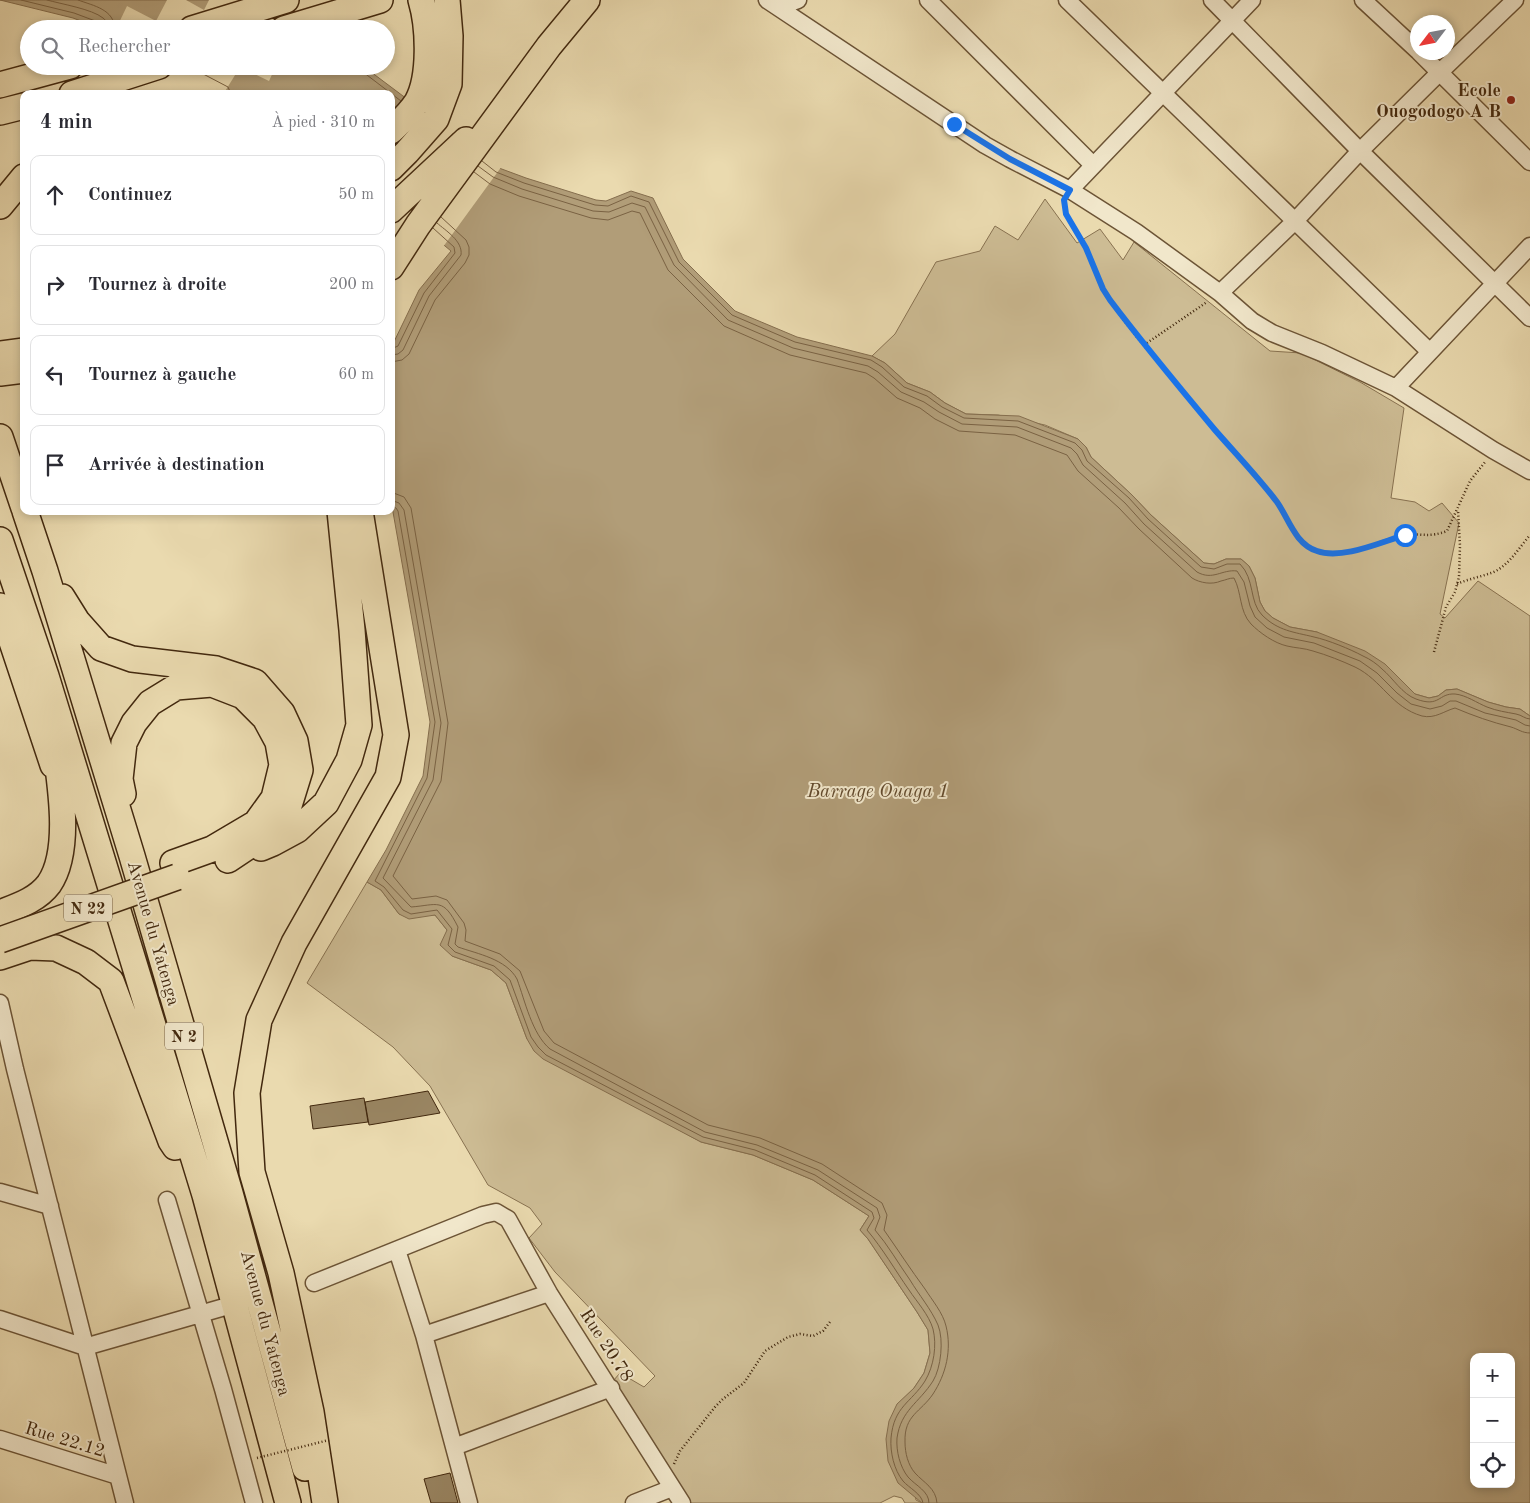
<!DOCTYPE html>
<html lang="fr">
<meta charset="utf-8">
<style>
:root{--surface:#fff;--page:#f7f7f7;--text:#2b2b33;--muted:#7c7c81;--line:#e1e1e2}
body{margin:0;font-family:"Old Standard TT",serif;background:var(--page);color:var(--text)}
.controls{position:absolute;right:15px;bottom:15px;display:grid;overflow:hidden;border-radius:10px;box-shadow:0 2px 8px #0003}
.controls button{width:45px;height:45px;display:grid;place-items:center;padding:0;border:0;border-bottom:1px solid var(--line);background:var(--surface);color:var(--text);font:25px sans-serif}
.compass{position:absolute;left:1410px;top:15px;width:45px;height:45px;border-radius:50%;background:var(--surface);box-shadow:0 2px 8px #0003;rotate:238deg}
.stop{position:absolute;width:15px;height:15px;margin:-11px;border:4px solid #1a73e8;border-radius:50%;background:#fff}
.stop.end{background:#1a73e8;border-color:#fff;box-shadow:0 1px 5px #0008}
.list{margin:0;padding:0;list-style:none}
h2{display:flex;justify-content:space-between;align-items:center;height:65px;margin:0;padding:0 20px;font-size:21px}
h2 small{font-size:16px;font-weight:400;color:var(--muted)}
.list li{display:grid;grid-template-columns:32px 1fr auto;gap:15px;align-items:center;box-sizing:border-box;height:80px;margin:0 10px 10px;padding:0 10px;border:1px solid var(--line);border-radius:10px}
.list b{display:block;font-size:19px;white-space:nowrap}
.list em{font-size:16px;font-style:normal;color:var(--muted)}
.icon{flex:none;width:28px;height:28px;fill:none;stroke:currentColor;stroke-width:2;stroke-linecap:round;stroke-linejoin:round}
.map{position:relative;flex:none;width:1530px;height:1503px;overflow:hidden}
.search{position:absolute;background:var(--surface);box-shadow:0 2px 8px #0003;left:20px;top:20px;width:375px;height:55px;display:flex;align-items:center;gap:12px;box-sizing:border-box;padding:0 18px;border-radius:28px;color:var(--muted);font-size:19px}
.panel{position:absolute;background:var(--surface);box-shadow:0 2px 8px #0003;left:20px;top:90px;width:375px;height:425px;border-radius:10px}
.map>svg:first-child{display:block}
.green{fill:#cdbc94;stroke:#887251}
.water{fill:#b19d78;stroke:#856e4e;fill-rule:evenodd}
.pier{fill:#eadaaf}
.lines{fill:none;stroke-linecap:round;stroke-linejoin:round}
.shore{stroke:#7a6243;stroke-width:1}
.building{fill:#998562;stroke:#42280e}
.minor-casing{stroke:#6c5436;stroke-width:19}
.primary-casing{stroke:#42280e;stroke-width:28}
.path{stroke:#42280e;stroke-width:2.5;stroke-dasharray:1 2.5;stroke-linecap:butt}
.minor{stroke:#f1e7cb;stroke-width:16}
.primary{stroke:#eadaaf;stroke-width:25}
.primary-bridge-casing{stroke:#42280e;stroke-width:28;stroke-linecap:butt}
.path-bridge{stroke:#42280e;stroke-width:2.5;stroke-dasharray:1 2.5;stroke-linecap:butt}
.primary-bridge{stroke:#eadaaf;stroke-width:25}
.route{stroke:#1a73e8;stroke-width:6}
.poi-dot{fill:#8f2418;stroke:#f1e7cb;stroke-width:2}
.labels{text-anchor:middle;stroke-width:4;stroke-linejoin:round;paint-order:stroke}
.shield{fill:#f1e7cb;stroke:#766147;stroke-width:1}
.shield-label{font-size:16px;font-weight:bold;fill:#42280e}
.poi-label{font-size:18px;font-weight:bold;fill:#42280e;stroke:#f1e7cb;text-anchor:end}
.street-label{font-size:18px;fill:#42280e;stroke:#f1e7cb}
.water-label{font-size:19px;font-style:italic;fill:#634b2e;stroke:#f1e7cb}
</style>
<div class="map">
<svg width="1530" height="1503" viewBox="0 0 1530 1503">
<rect width="100%" height="100%" fill="#eadaaf"/>
<filter id="stains"><feTurbulence type="fractalNoise" baseFrequency=".004" numOctaves="4"/><feColorMatrix values="0 0 0 0 .2 0 0 0 0 .09 0 0 0 0 .02 0 0 0 .5 -.17"/></filter>
<radialGradient id="worn" r=".72"><stop offset=".6" stop-color="#630" stop-opacity="0"/><stop offset="1" stop-color="#630" stop-opacity=".3"/></radialGradient>
<path class="green" d="M 1045,199 L 1077,243 L 1100,229 L 1123,260 L 1134,242 L 1270,351 L 1301,353 L 1360,382 L 1404,408 L 1391,498 L 1415,502 L 1429,511 L 1442,503 L 1459,523 L 1440,614 L 1445,618 L 1478,581 L 1530,616 L 1530,716 L 1520,709 L 1506,707 L 1488,702 L 1457,689 L 1446,690 L 1438,696 L 1429,698 L 1415,694 L 1405,685 L 1317,632 L 1290,627 L 1273,618 L 1265,611 L 1260,602 L 1255,578 L 1249,566 L 1241,559 L 1226,559 L 1214,564 L 1204,563 L 1151,515 L 1132,495 L 1091,457 L 1086,447 L 1078,439 L 1045,425 L 998,415 L 966,414 L 945,403 L 930,392 L 907,383 L 885,363 L 872,356 L 895,334 L 936,262 L 980,251 L 995,226 L 1018,240 Z
M 367,882 L 381,890 L 399,914 L 435,915 L 447,930 L 452,956 L 491,970 L 506,983 L 527,1039 L 648,1113 L 701,1142 L 753,1155 L 813,1180 L 869,1216 L 860,1230 L 868,1239 L 917,1312 L 928,1330 L 930,1353 L 924,1373 L 914,1388 L 897,1405 L 916,1500 L 922,1503 L 905,1503 L 902,1498 L 894,1496 L 880,1503 L 687,1503 L 613,1381 L 620,1373 L 644,1387 L 655,1376 L 555,1272 L 529,1238 L 542,1224 L 530,1208 L 488,1185 L 430,1086 L 393,1047 L 307,983 Z"/>
<path class="water" d="M 0,0 L 253,0 L 309,29 L 102,29 L 73,18 Z
M 177,66 L 363,66 L 499,168 L 526,178 L 596,200 L 606,201 L 631,191 L 653,198 L 683,259 L 735,311 L 797,337 L 872,356 L 885,363 L 907,383 L 930,392 L 945,403 L 966,414 L 1019,416 L 1078,439 L 1086,447 L 1091,457 L 1132,495 L 1151,515 L 1204,563 L 1214,564 L 1226,559 L 1241,559 L 1249,566 L 1255,578 L 1260,602 L 1265,611 L 1273,618 L 1290,627 L 1317,632 L 1365,651 L 1385,664 L 1415,694 L 1429,698 L 1438,696 L 1446,690 L 1457,689 L 1488,702 L 1506,707 L 1520,709 L 1530,716 L 1530,1503 L 922,1503 L 898,1483 L 888,1461 L 886,1439 L 889,1421 L 897,1404 L 914,1388 L 924,1373 L 930,1353 L 928,1330 L 917,1312 L 868,1239 L 860,1230 L 869,1216 L 813,1180 L 753,1155 L 701,1142 L 543,1059 L 534,1051 L 527,1039 L 506,983 L 491,970 L 452,956 L 440,945 L 447,930 L 435,915 L 409,919 L 399,914 L 381,890 L 367,882 L 386,850 L 423,776 L 430,722 L 393,512 L 391,495 L 391,348 L 419,290 L 451,251 L 391,201 L 391,94 L 230,94 ZM 1474,1357 L 1511,1357 L 1511,1484 L 1474,1484 Z"/>
<path class="pier" d="M 167,0 L 186,0 L 204,10 L 209,0 L 259,0 L 310,27 L 312,29 L 116,29 L 127,6 L 156,21 Z
M 174,66 L 276,66 L 269,81 L 240,67 L 224,93 L 176,68 Z
M 410,98 L 455,131 L 391,196 L 391,123 Z
M 462,137 L 502,166 L 443,247 L 391,204 Z"/>
<g class="lines">
<path class="shore" d="M 21,0 L 74,13 L 98,22 L 101,29
M 47,0 C 61,4 92,9 103,18 C 107,21 107,24 108,29
M 78,0 C 94,6 114,9 115,29
M 188,66 L 228,87 L 231,94
M 361,66 L 363,72 L 401,101
M 482,161 L 496,172 L 524,183 L 595,205 L 608,206 L 631,196 L 649,202 L 679,262 L 732,315 L 795,342 L 871,360 L 882,367 L 904,387 L 927,396 L 942,407 L 964,418 L 1018,421 L 1075,443 L 1082,450 L 1087,461 L 1129,498 L 1148,519 L 1201,567 L 1214,569 L 1227,564 L 1240,564 C 1255,579 1249,602 1262,615 C 1278,631 1294,632 1314,637 C 1328,640 1350,649 1363,656 C 1370,659 1377,664 1382,669 C 1393,678 1402,694 1416,699 C 1440,708 1438,693 1455,694 C 1466,695 1477,703 1487,707 C 1497,711 1506,712 1516,714 C 1522,715 1525,719 1530,719
M 478,166 L 493,177 L 522,189 L 593,211 L 609,212 L 632,203 L 645,207 L 674,265 L 728,320 L 793,348 L 868,366 L 878,372 L 901,392 L 924,402 L 939,412 L 962,424 L 1017,427 L 1071,448 L 1077,454 L 1083,465 L 1125,503 L 1144,524 L 1197,572 C 1213,581 1222,569 1237,571 L 1244,582 L 1250,606 L 1255,617 L 1267,628 L 1284,637 L 1314,643 L 1360,661 L 1377,673 L 1397,693 L 1411,704 L 1430,709 L 1442,706 L 1450,701 L 1456,701 L 1485,713 L 1516,720 L 1525,725 L 1530,726
M 474,172 L 490,184 L 519,196 L 591,218 L 608,220 L 632,211 L 640,213 L 668,270 L 724,326 L 790,355 L 866,373 L 874,378 L 897,398 L 920,408 L 935,419 L 959,431 L 1015,435 L 1067,455 L 1078,471 L 1119,508 L 1139,529 L 1192,578 C 1200,583 1212,585 1221,581 C 1226,580 1229,578 1234,578 C 1242,593 1239,611 1251,624 C 1260,633 1274,643 1287,646 C 1295,648 1304,648 1313,651 C 1327,655 1342,661 1355,667 C 1382,680 1391,707 1422,716 C 1435,719 1444,711 1455,708 C 1474,716 1491,722 1511,727 C 1518,729 1522,733 1530,733
M 391,349 L 398,346 L 424,293 L 455,253 L 454,247 L 433,228
M 391,355 L 398,354 L 403,350 L 429,296 L 461,255 C 463,241 446,231 437,223
M 391,362 L 402,360 L 409,354 L 435,300 L 465,263 L 469,255 L 469,247 L 466,240 L 441,217
M 391,492 L 404,497 L 411,508 L 448,723 L 441,781 L 393,876 L 412,899 L 436,896 L 447,900 L 464,923 L 466,930 L 465,941 L 500,954 L 520,971 L 544,1031 L 554,1043 L 708,1125 L 760,1138 L 822,1164 L 882,1203 L 887,1215 L 884,1230 C 898,1250 911,1270 925,1289 C 932,1300 943,1313 946,1326 C 952,1350 946,1374 933,1394 C 921,1412 904,1415 905,1442 C 905,1453 908,1465 915,1473 C 924,1483 936,1488 937,1503
M 391,500 L 399,503 L 404,510 L 441,723 L 433,780 L 383,878 L 411,907 C 438,905 443,897 458,927 L 455,944 L 458,947 C 478,954 506,959 517,979 C 525,1001 532,1034 550,1049 L 705,1132 L 757,1145 L 818,1170 L 877,1208 L 880,1217 L 875,1230 C 888,1245 898,1263 910,1280 C 919,1295 931,1309 938,1325 C 944,1340 941,1368 933,1381 C 919,1403 901,1410 897,1438 C 896,1451 900,1467 908,1477 C 916,1486 929,1491 929,1503
M 391,506 L 396,508 L 398,511 L 435,722 L 427,778 L 375,881 L 384,887 L 403,910 L 411,914 L 437,910 L 452,929 L 448,945 L 455,952 L 494,966 L 510,980 L 531,1037 L 538,1047 L 546,1055 L 703,1137 L 755,1150 L 815,1175 L 872,1212 L 874,1218 L 867,1230 C 883,1249 895,1270 909,1290 C 917,1302 929,1315 933,1329 C 937,1345 934,1366 925,1381 C 911,1403 894,1406 891,1438 C 890,1452 894,1470 903,1481 C 909,1488 922,1494 923,1503"/>
</g>
<path class="building" d="M 428,1091 L 440,1113 L 369,1125 L 365,1102 Z
M 364,1098 L 368,1122 L 313,1129 L 310,1106 Z
M 450,1473 L 458,1503 L 431,1503 L 424,1479 Z"/>
<g class="lines">
<defs>
<path id="minor" d="M 767,0 L 985,145 L 1010,159 L 1070,190 L 1136,232 L 1220,293 L 1252,321 L 1272,333 L 1322,353 L 1396,388 L 1493,450 L 1530,471
M 928,0 L 1093,165
M 1067,0 L 1430,352
M 1212,0 L 1360,151 L 1530,318
M 1363,0 L 1418,51
M 779,7 L 798,0
M 1419,52 L 1530,162
M 1070,190 L 1252,0
M 1220,293 L 1295,221 L 1360,151 L 1440,72 L 1515,0
M 1396,388 L 1530,246
M 0,1003 L 15,1069 L 125,1503
M 0,1192 L 50,1206
M 167,1200 L 223,1389 L 254,1503
M 397,1250 L 424,1335 L 469,1503
M 314,1283 L 483,1215 L 496,1212 L 508,1219 L 549,1293 L 682,1503
M 0,1319 L 85,1347 L 235,1304
M 424,1335 L 549,1293
M 0,1439 L 118,1476
M 454,1447 L 611,1388
M 634,1503 L 672,1488"/>
<path id="primary" d="M 192,29 L 286,0
M 284,29 L 380,0
M 0,85 L 70,66
M 72,94 L 159,66
M 0,112 L 24,106
M 391,131 C 400,122 410,113 417,102 C 431,77 429,27 421,0
M 391,168 L 407,152 L 436,119 L 449,84 L 450,36 L 447,0
M 0,206 L 24,177
M 391,210 L 466,140
M 391,267 L 418,225 L 549,46 L 587,0
M 0,354 L 24,351
M 0,373 L 24,370
M 0,437 L 24,508
M 25,511 L 45,571 L 132,856 L 230,1193 L 305,1468
M 0,540 L 46,676 L 205,1195 L 288,1503
M 62,597 L 77,621 L 101,648 L 132,659 L 216,669 L 255,682 L 282,713 L 295,741 L 300,770 L 287,812 L 265,835 L 228,860
M 0,606 L 53,765
M 123,794 L 120,779 L 124,743 L 134,723 L 150,703 L 176,687 L 212,684 L 243,696 L 265,718 L 278,742 L 282,765 L 274,798 L 256,823 L 212,849 L 173,863
M 261,848 L 273,843 L 297,830 L 326,803 L 349,760 L 359,725 L 352,630 L 340,511
M 0,913 C 18,906 37,900 49,884 C 72,851 60,783 55,745
M 0,957 L 30,947 L 56,948 L 86,962 L 111,981 L 171,1141 L 175,1147
M 325,1503 L 311,1412 L 281,1273 L 252,1172 L 247,1093 L 259,1020 L 294,943 L 388,777 L 396,735 L 360,511"/>
</defs>
<use href="#minor" class="minor-casing"/>
<use href="#primary" class="primary-casing"/>
<path class="path" d="M 1064,205 C 1067,221 1079,233 1086,248 C 1093,261 1097,276 1104,290 C 1118,315 1139,340 1158,362 C 1196,409 1237,454 1276,501 C 1289,517 1294,541 1314,550 C 1344,563 1377,539 1406,535 C 1422,533 1429,538 1447,531 L 1470,481 L 1485,462
M 1144,345 L 1207,302
M 1457,584 C 1468,579 1480,577 1491,573 C 1507,568 1519,548 1530,535
M 1434,652 L 1446,607 L 1455,592 L 1459,577 L 1460,546 L 1458,510
M 674,1464 L 680,1451 L 715,1407 L 723,1399 L 744,1383 L 765,1351 L 788,1337 L 800,1334 L 813,1336 L 823,1331 L 830,1322"/>
<use href="#minor" class="minor"/>
<use href="#primary" class="primary"/>
<defs>
<path id="primary-bridge" d="M 0,940 L 177,877"/>
</defs>
<use href="#primary-bridge" class="primary-bridge-casing"/>
<path class="path-bridge" d="M 257,1458 L 329,1440"/>
<use href="#primary-bridge" class="primary-bridge"/>
</g>
<g class="lines">
<path class="route" d="M 954,124 L 1010,159 L 1070,190 L 1064,200 L 1066,214 L 1086,248 L 1103,289 L 1110,300 C 1144,345 1179,387 1215,430 C 1236,454 1258,477 1277,502 C 1289,519 1295,544 1317,551 C 1342,560 1381,542 1405,535"/>
</g>
<circle class="poi-dot" cx="1511" cy="100" r="5"/>
<g class="labels">
<g class="shield">
<rect x="64" y="894.5" width="48" height="27" rx="4"/>
<rect x="165" y="1022.5" width="38" height="27" rx="4"/>
</g>
<g class="shield-label">
<text x="88" y="914">N 22</text>
<text x="184" y="1042">N 2</text>
</g>
<g class="poi-label">
<text x="1501" y="96">Ecole<tspan x="1501" dy="21">Ouogodogo A B</tspan></text>
</g>
<g class="street-label">
<text transform="translate(154 933) rotate(74)" y="6">Avenue du Yatenga</text>
<text transform="translate(266 1323) rotate(75)" y="6">Avenue du Yatenga</text>
<text transform="translate(607 1345) rotate(57)" y="6">Rue 20.78</text>
<text transform="translate(65 1439) rotate(17)" y="6">Rue 22.12</text>
</g>
<g class="water-label">
<text x="878" y="797">Barrage Ouaga 1</text>
</g>
</g>
<rect width="100%" height="100%" filter="url(#stains)"/>
<rect width="100%" height="100%" fill="url(#worn)"/>
</svg>
<div class="controls">
<button>+</button>
<button>−</button>
<button><svg class="icon" aria-label="locate" viewBox="0 0 24 24"><circle cx="12" cy="12" r="6"/><path d="M12 2v4M12 18v4M2 12h4M18 12h4"/></svg></button>
</div>
<svg class="compass" viewBox="-18 -18 36 36"><path d="M0-13l5 13h-10z" fill="#e53935"/><path d="M0 13l5-13h-10z" fill="#7c7c81"/></svg>
<div class="stop" style="left:1405px;top:535px"></div>
<div class="stop end" style="left:954px;top:124px"></div>
<div class="search"><svg class="icon" aria-label="search" viewBox="0 0 24 24"><circle cx="10" cy="10" r="6"/><path d="M15 15l6 6"/></svg>Rechercher</div>
<section class="panel">
<h2>4 min<small>À pied · 310 m</small></h2>
<ul class="list">
<li><svg class="icon" aria-label="ahead" viewBox="0 0 24 24"><path d="M12 20V5M6 11l6-6 6 6"/></svg><div><b>Continuez</b></div><em>50 m</em></li>
<li><svg class="icon" aria-label="right" viewBox="0 0 24 24"><path d="M7 20v-9h11M14 6l5 5-5 5"/></svg><div><b>Tournez à droite</b></div><em>200 m</em></li>
<li><svg class="icon" aria-label="left" viewBox="0 0 24 24"><path d="M17 20v-9H6M10 6l-5 5 5 5"/></svg><div><b>Tournez à gauche</b></div><em>60 m</em></li>
<li><svg class="icon" aria-label="arrive" viewBox="0 0 24 24"><path d="M6 21V4h12l-3 4 3 4H6"/></svg><div><b>Arrivée à destination</b></div></li>
</ul>
</section>
</div>
